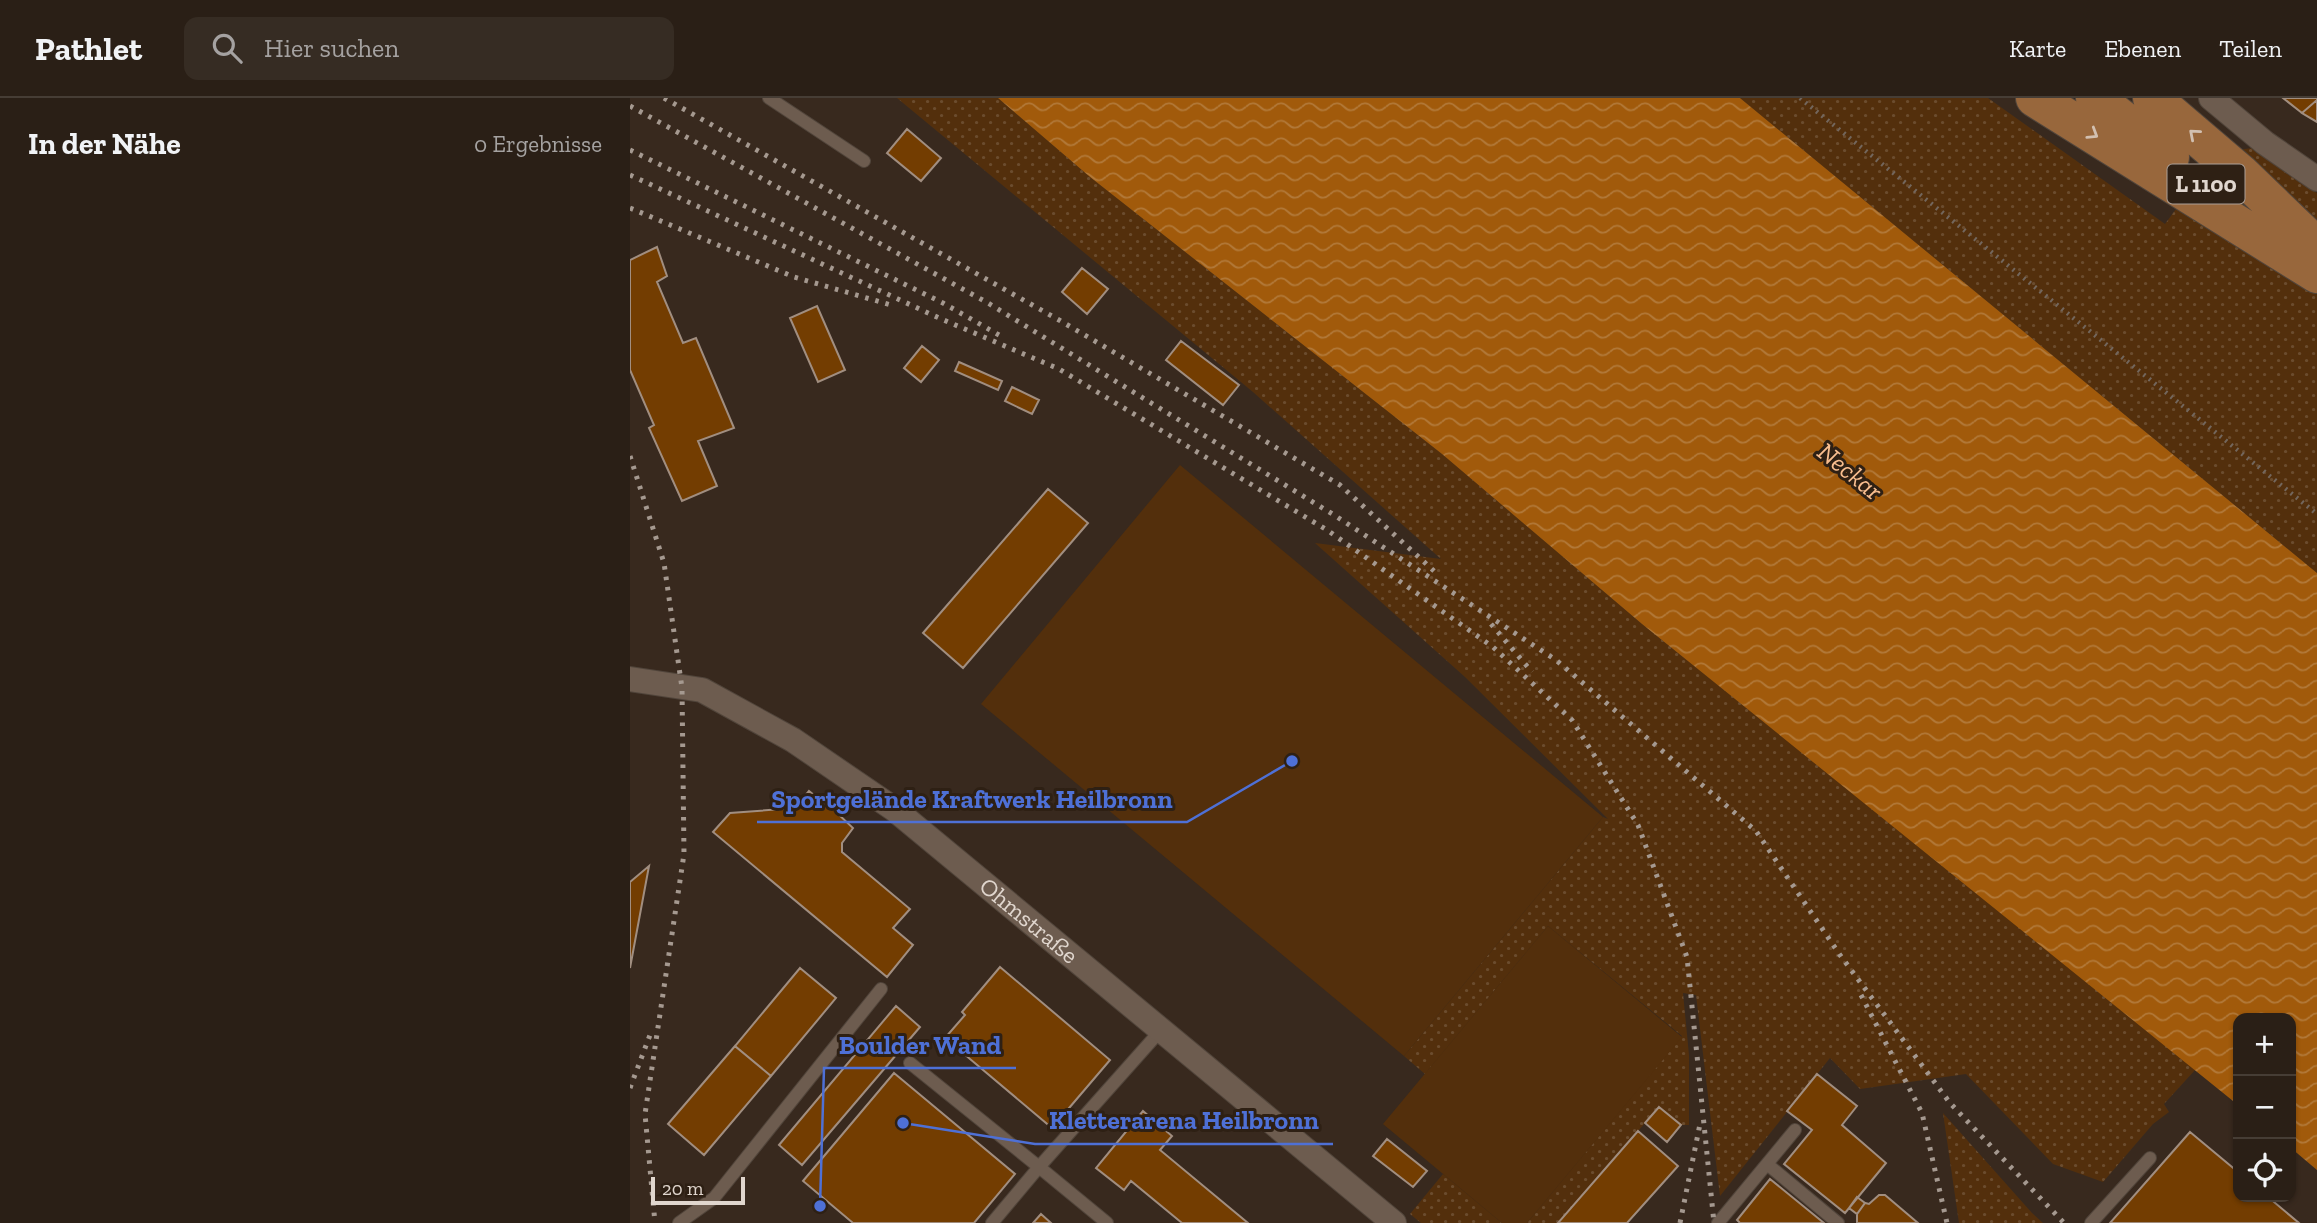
<!DOCTYPE html>
<html lang="de">
<meta charset="utf-8">
<style>
:root{--surface:#2a1f16;--page:#362c23;--text:#f1f3f6;--muted:#a5a2a1;--line:#463d35}
body{margin:0;font-family:"Zilla Slab",serif;background:var(--page);color:var(--text)}
.controls{position:absolute;right:21px;bottom:21px;display:grid;overflow:hidden;border-radius:14px;box-shadow:0 2px 5px #0004}
.controls button{width:63px;height:63px;display:grid;place-items:center;padding:0;border:0;border-bottom:2px solid var(--line);background:var(--surface);color:var(--text);font:35px sans-serif}
.scale{position:absolute;left:21px;bottom:18px;width:94px;box-sizing:border-box;padding-left:7px;border:4px solid #e0d6ce;border-top:0;font-size:19px;line-height:24px;white-space:nowrap;color:#e0d6ce;-webkit-text-stroke:5px #2e2014;paint-order:stroke}
.list{margin:0;padding:0;list-style:none}
h2{display:flex;justify-content:space-between;align-items:center;height:91px;margin:0;padding:0 28px;font-size:30px}
h2 small{font-size:23px;font-weight:400;color:var(--muted)}
.icon{flex:none;width:38px;height:38px;fill:none;stroke:currentColor;stroke-width:2;stroke-linecap:round;stroke-linejoin:round}
.map{position:relative;flex:none;width:1687px;height:1125px;overflow:hidden}
header{display:flex;align-items:center;gap:42px;box-sizing:border-box;height:98px;padding:0 35px;background:var(--surface);border-bottom:2px solid var(--line)}
header strong{font-size:33px}
nav{display:flex;gap:38px;margin-inline-start:auto;font-size:24px}
.search{width:490px;height:63px;background:var(--page);display:flex;align-items:center;gap:18px;box-sizing:border-box;padding:0 24px;border-radius:14px;color:var(--muted);font-size:26px}
main{display:flex}
aside{flex:1;background:var(--surface)}
.map>svg:first-child{display:block}
.grass{fill:url(#grass-dots)}
.pitch{fill:#532f0c}
.water{fill:url(#water-waves)}
.building{fill:#733d01;stroke:#a18e80;stroke-width:2}
.lines{fill:none;stroke-linecap:round;stroke-linejoin:round}
.lane-casing{stroke:#51453b;stroke-width:14}
.street-casing{stroke:#51453b;stroke-width:26}
.primary-casing{stroke:#51453b;stroke-width:40}
.path{stroke:#73665c;stroke-width:4.5;stroke-dasharray:2 5;stroke-linecap:butt}
.lane{stroke:#6d5c4f;stroke-width:12}
.street{stroke:#6d5c4f;stroke-width:24}
.primary{stroke:#98673c;stroke-width:38}
.rail{stroke:#a59990;stroke-width:5;stroke-dasharray:3.5 7;stroke-linecap:butt}
.oneway{stroke:#d2c0b1}
.labels{text-anchor:middle;stroke-width:6;stroke-linejoin:round;paint-order:stroke}
.shield{fill:#2e2014;stroke:#ab9f96;stroke-width:2}
.shield-label{font-size:23px;font-weight:bold;fill:#e0d6ce}
.street-label{font-size:24px;fill:#e0d6ce;stroke:#2e2014}
.water-label{font-size:26px;font-style:italic;fill:#f9be8f;stroke:#2e2014}
.leader{fill:none;stroke:#4e70d6;stroke-width:2.5}
.callout-dot{fill:#4e70d6;stroke:#2e2014;stroke-width:2.5}
.callout-label{font-size:26px;text-anchor:middle;font-weight:bold;fill:#4e70d6;stroke:#2e2014;stroke-width:6;stroke-linejoin:round;paint-order:stroke}
</style>
<header>
<strong>Pathlet</strong>
<div class="search"><svg class="icon" aria-label="search" viewBox="0 0 24 24"><circle cx="10" cy="10" r="6"/><path d="M15 15l6 6"/></svg>Hier suchen</div>
<nav><a>Karte</a><a>Ebenen</a><a>Teilen</a></nav>
</header>
<main>
<aside>
<h2>In der Nähe<small>0 Ergebnisse</small></h2>
<ul class="list">
</ul>
</aside>
<div class="map">
<svg width="1687" height="1125" viewBox="0 0 1687 1125">
<defs>
<pattern id="grass-dots" width="8" height="8" patternUnits="userSpaceOnUse" patternTransform="scale(1.75)"><rect width="8" height="8" fill="#532f0c"/><path d="M2 2h.1M6 6h.1" fill="none" stroke="#6b4c2e" stroke-width="1.8" stroke-linecap="round"/></pattern>
<pattern id="water-waves" width="16" height="10" patternUnits="userSpaceOnUse" patternTransform="scale(1.75)"><rect width="16" height="10" fill="#a15a0b"/><path d="M0 5q4-4 8 0t8 0" fill="none" stroke="#b27939"/></pattern>
</defs>
<rect width="100%" height="100%" fill="#38291e"/>
<path class="grass" d="M 267,0 L 368,0 L 460,79 L 812,356 L 1012,526 L 1566,971 L 1534,1006 L 1539,1014 L 1523,1026 L 1473,1084 L 1423,1066 L 1336,976 L 1230,991 L 1200,960 L 1090,1098 L 1066,897 L 1053,895 L 1059,957 L 1059,1027 L 1051,1027 L 1029,1009 L 928,1125 L 897,1125 L 1052,938 L 918,828 L 795,976 L 774,958 L 973,719 L 978,721 L 835,579 L 685,445 L 811,461 L 623,294 Z
M 1110,0 L 1358,0 L 1535,126 L 1587,55 L 1622,50 L 1687,95 L 1687,475 Z
M 1313,1015 L 1402,1115 L 1413,1125 L 1329,1125 Z
M 813,1076 L 872,1125 L 791,1125 L 780,1116 Z"/>
<path class="pitch" d="M 550,367 L 973,719 L 774,958 L 351,606 Z
M 918,828 L 1052,939 L 897,1125 L 872,1125 L 753,1026 Z"/>
<path class="water" d="M 368,0 L 1110,0 L 1687,475 L 1687,1072 L 1661,1050 L 1661,920 L 1608,920 L 1608,1007 L 1012,526 L 812,356 L 460,79 Z"/>
<path class="building" d="M 1653,0 L 1687,0 L 1687,2 L 1672,15 Z
M 1687,2 L 1687,24 L 1672,15 Z
M 277,31 L 311,60 L 291,83 L 257,55 Z
M 27,149 L 37,178 L 27,184 L 53,245 L 66,240 L 104,330 L 68,343 L 87,388 L 52,403 L 19,330 L 24,327 L 0,272 L 0,162 Z
M 452,170 L 478,191 L 457,216 L 432,194 Z
M 187,208 L 215,272 L 188,284 L 160,220 Z
M 551,243 L 609,287 L 593,307 L 536,262 Z
M 292,248 L 309,262 L 291,284 L 274,270 Z
M 329,264 L 372,283 L 368,292 L 325,273 Z
M 382,289 L 409,302 L 402,316 L 375,303 Z
M 418,391 L 458,425 L 333,570 L 293,535 Z
M 179,693 L 195,706 L 198,704 L 209,711 L 206,714 L 223,730 L 212,745 L 212,754 L 280,811 L 263,830 L 283,847 L 257,879 L 83,734 L 100,715 L 165,710 Z
M 19,768 L 0,870 L 0,784 Z
M 370,869 L 480,962 L 422,1030 L 315,940 L 335,917 L 332,914 Z
M 170,870 L 206,900 L 141,978 L 105,948 Z
M 266,908 L 290,929 L 172,1067 L 149,1047 Z
M 105,948 L 141,978 L 74,1057 L 38,1026 Z
M 264,975 L 385,1076 L 344,1125 L 223,1125 L 173,1083 Z
M 1187,976 L 1227,1008 L 1212,1027 L 1256,1065 L 1215,1115 L 1154,1066 L 1182,1032 L 1157,1013 Z
M 1029,1009 L 1051,1027 L 1037,1044 L 1015,1025 Z
M 513,1013 L 542,1038 L 530,1052 L 618,1125 L 552,1125 L 501,1083 L 494,1092 L 466,1070 Z
M 1008,1033 L 1048,1068 L 997,1125 L 928,1125 Z
M 1560,1034 L 1608,1074 L 1608,1099 L 1638,1099 L 1669,1125 L 1480,1125 Z
M 757,1041 L 797,1073 L 783,1089 L 743,1058 Z
M 1140,1081 L 1194,1125 L 1110,1125 L 1107,1122 Z
M 1249,1097 L 1255,1097 L 1288,1125 L 1227,1125 L 1227,1116 L 1235,1105 L 1239,1106 Z
M 1227,1099 L 1235,1105 L 1227,1116 L 1219,1110 Z
M 411,1116 L 421,1125 L 403,1125 Z"/>
<g class="lines">
<defs>
<path id="lane" d="M 139,0 L 234,63
M 280,965 L 409,1069 L 531,932
M 1137,1066 L 1208,1125
M 49,1125 L 84,1100 L 251,891
M 362,1125 L 409,1069 L 477,1125
M 1088,1125 L 1165,1032
M 1461,1125 L 1520,1060"/>
<g id="street">
<path d="M 1581,0 L 1635,45 L 1687,81"/>
<path id="s1" d="M 0,581 L 72,592 L 163,642 L 264,711 L 764,1125"/>
</g>
<path id="primary" d="M 1405,0 L 1687,176
M 1465,0 L 1540,59
M 1522,0 L 1611,76 L 1687,149"/>
</defs>
<use href="#lane" class="lane-casing"/>
<use href="#street" class="street-casing"/>
<use href="#primary" class="primary-casing"/>
<path class="path" d="M 1170,0 L 1687,416"/>
<use href="#lane" class="lane"/>
<use href="#street" class="street"/>
<use href="#primary" class="primary"/>
<path class="rail" d="M 34,0 L 429,222 L 710,387 L 804,473
M 0,8 L 358,205 L 704,417 L 926,562 L 1126,733 L 1210,857 L 1320,1005 L 1434,1125
M 0,52 L 313,205 L 369,237
M 0,77 L 309,220 L 429,271 L 697,432 L 863,549 L 942,622 L 1008,727 L 1057,859 L 1084,1125
M 0,110 L 164,179 L 261,207
M 0,358 L 34,465 L 52,590 L 54,756 L 15,1016 L 25,1125
M 861,526 L 902,574
M 1231,897 L 1292,1015 L 1317,1125
M 0,990 L 20,937
M 1050,1125 L 1070,1026"/>
</g>
<defs><path id="oneway-chevron" d="M-2-3.5L2.5 0L-2 3.5" fill="none" stroke-width="1.6" stroke-linecap="round" stroke-linejoin="round" transform="scale(1.75)"/></defs>
<g class="oneway">
<use href="#oneway-chevron" transform="translate(1463 36) rotate(32)"/>
<use href="#oneway-chevron" transform="translate(1564 36) rotate(-139)"/>
</g>
<g class="labels">
<rect class="shield" x="1537.5" y="66.5" width="77" height="39" rx="5"/>
<g class="shield-label">
<text x="1576" y="94">L 1100</text>
</g>
<g class="street-label">
<text dy="8" stroke="none"><textPath href="#s1" startOffset="474">Ohmstraße</textPath></text>
</g>
<g class="water-label">
<text transform="translate(1220 373) rotate(39)" y="9">Neckar</text>
</g>
</g>
<path class="leader" d="M662 663L557 724H127M190 1108L194 970H386M273 1025L405 1046H703"/>
<g class="callout-dot">
<circle cx="662" cy="663" r="7"/>
<circle cx="190" cy="1108" r="7"/>
<circle cx="273" cy="1025" r="7"/>
</g>
<g class="callout-label">
<text x="342" y="710">Sportgelände Kraftwerk Heilbronn</text>
<text x="290" y="956">Boulder Wand</text>
<text x="554" y="1031">Kletterarena Heilbronn</text>
</g>
</svg>
<div class="controls">
<button>+</button>
<button>−</button>
<button><svg class="icon" aria-label="locate" viewBox="0 0 24 24"><circle cx="12" cy="12" r="6"/><path d="M12 2v4M12 18v4M2 12h4M18 12h4"/></svg></button>
</div>
<div class="scale">20 m</div>
</div>
</main>
